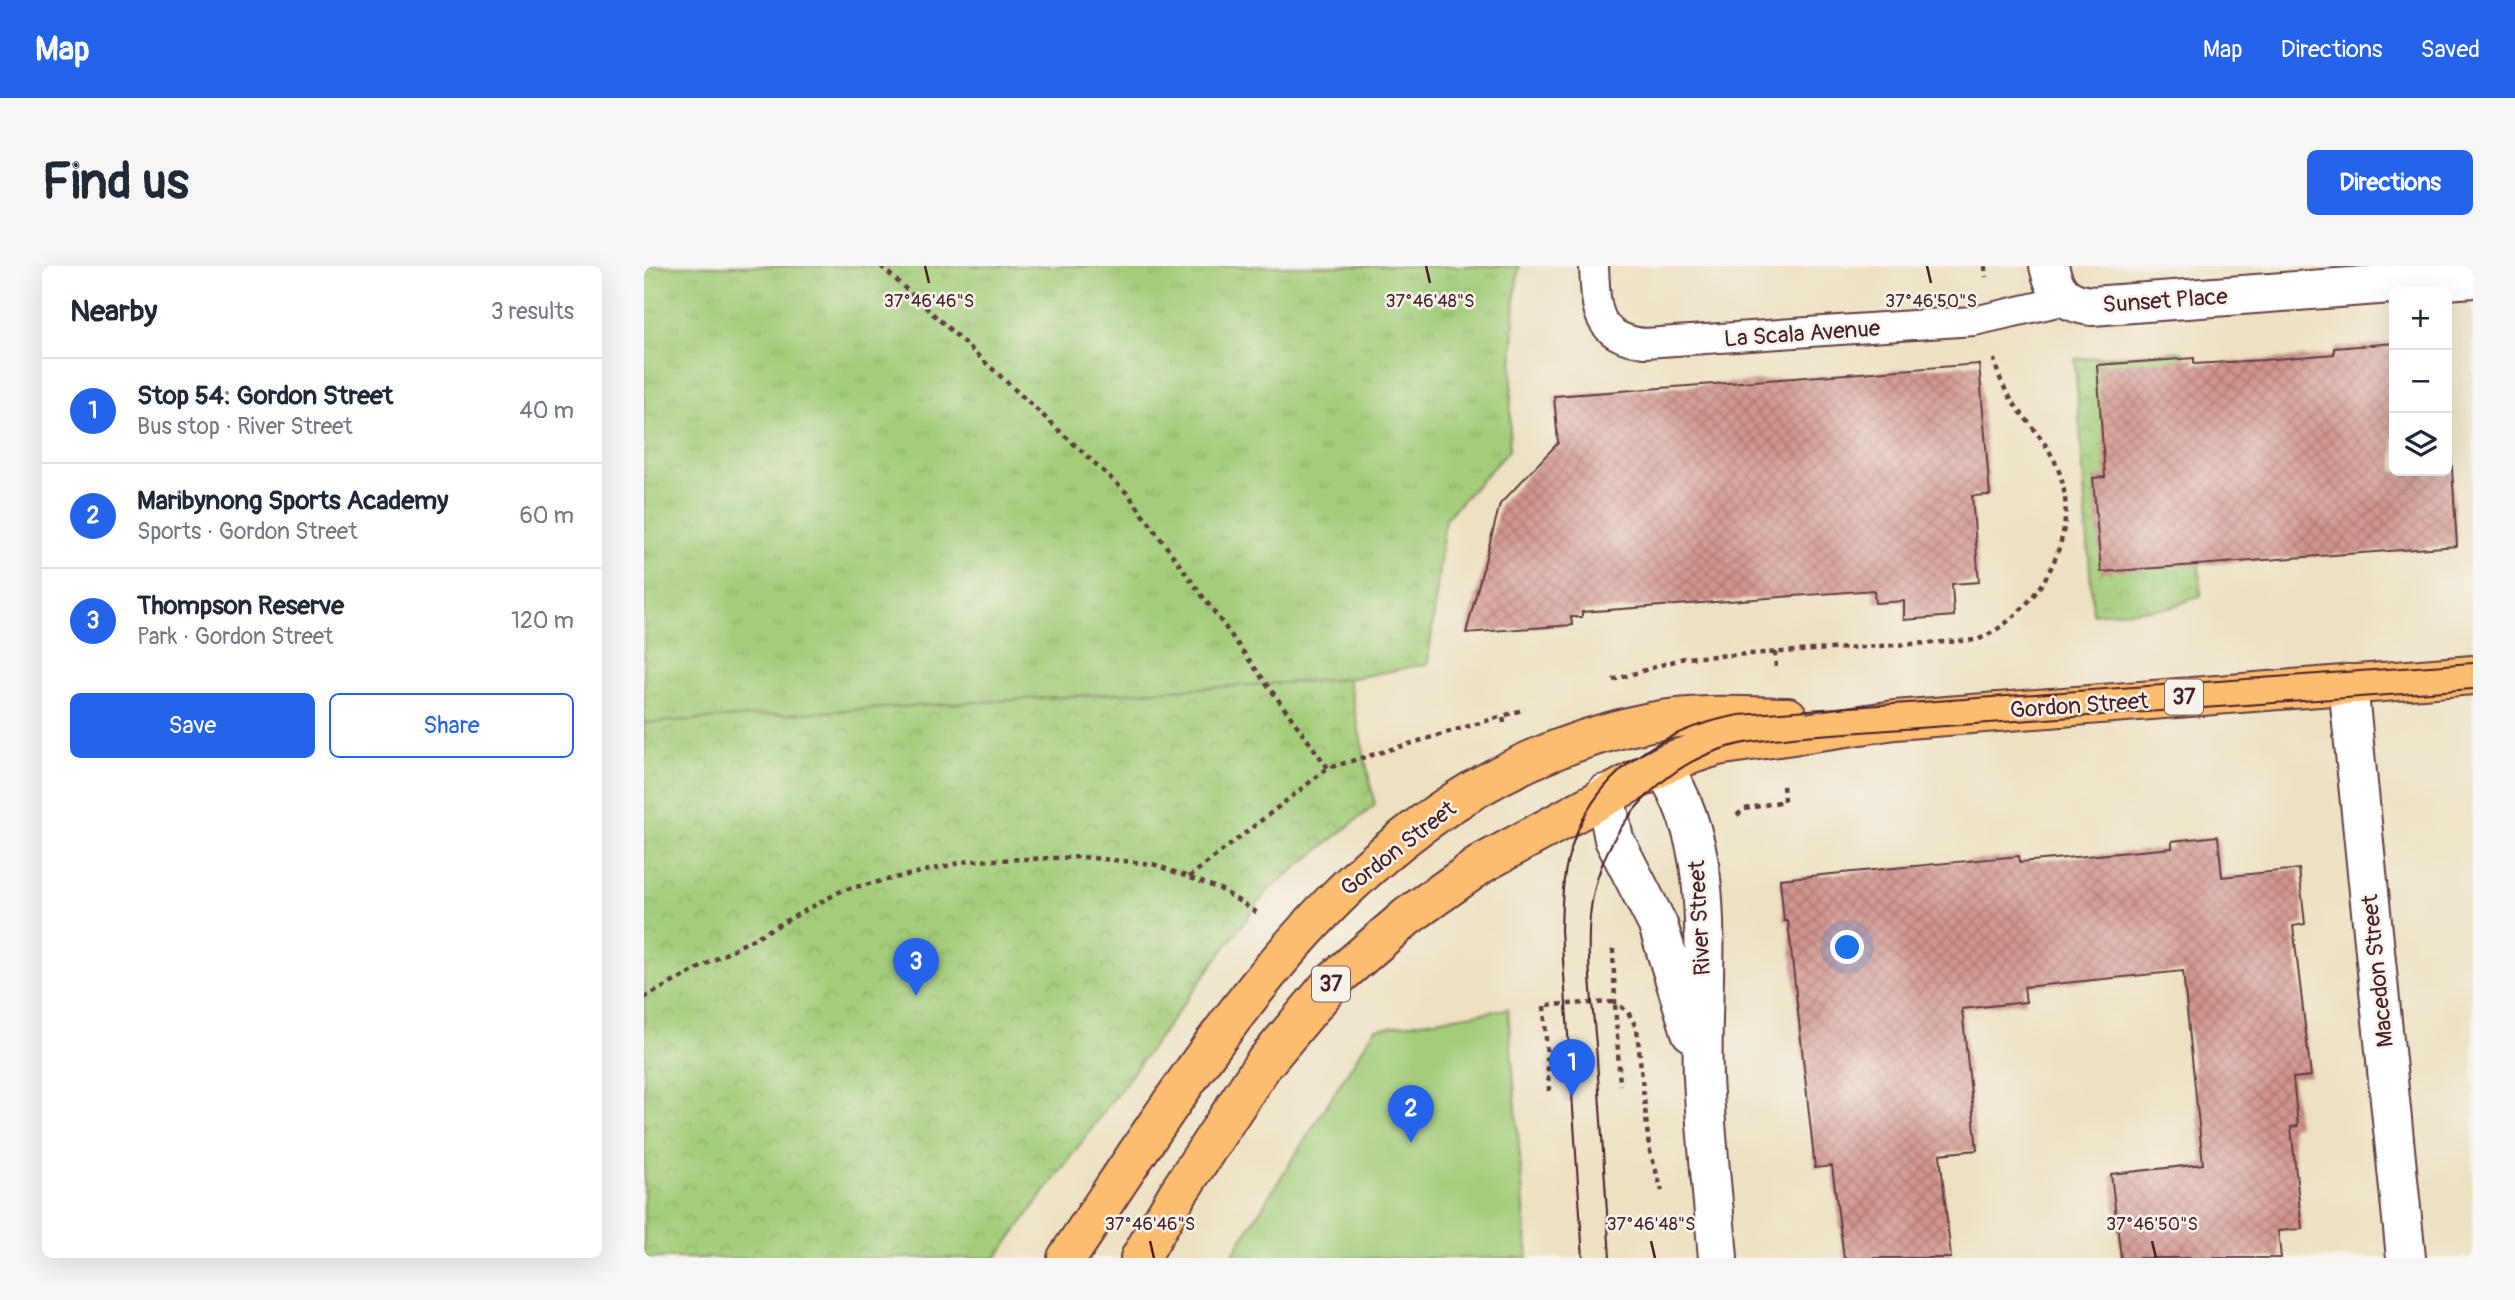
<!DOCTYPE html>
<meta charset="utf-8">
<style>
:root{--surface:#fff;--page:#f6f6f7;--text:#1f2937;--muted:#747a83;--line:#e0e1e3;--accent:#2563eb}
body{margin:0;font-family:Pangolin,sans-serif;background:var(--page);color:var(--text)}
.controls{position:absolute;right:21px;top:21px;display:grid;overflow:hidden;border-radius:10px;box-shadow:0 7px 28px #0002}
.controls button{width:63px;height:63px;display:grid;place-items:center;padding:0;border:0;border-bottom:2px solid var(--line);background:var(--surface);color:var(--text);font:35px sans-serif}
.you{position:absolute;left:1204px;top:682px;width:24px;height:24px;margin:-18px;border:5px solid #fff;border-radius:50%;background:#1a73e8;box-shadow:0 0 0 10px #1a73e833}
.badge{display:grid;place-items:center;width:46px;height:46px;border-radius:50%;background:var(--accent);color:#fff;font-size:23px;font-weight:700}
.pin{position:absolute;translate:-50% -58px;filter:drop-shadow(0 2px 4px #0008)}
.pin::after{content:'';position:absolute;top:37px;width:24px;height:21px;background:inherit;clip-path:polygon(0 0,100% 0,50% 100%)}
.list{margin:0;padding:0;list-style:none}
h2{display:flex;justify-content:space-between;align-items:center;height:91px;margin:0;padding:0 28px;font-size:30px}
h2 small{font-size:23px;font-weight:400;color:var(--muted)}
.list li{display:grid;grid-template-columns:46px 1fr auto;gap:21px;align-items:center;box-sizing:border-box;height:105px;padding:0 28px;border-top:2px solid var(--line)}
.list b{display:block;font-size:26px;white-space:nowrap}
.list p{margin:0;font-size:23px;white-space:nowrap;color:var(--muted)}
.list em{font-size:23px;font-style:normal;color:var(--muted)}
.actions{display:flex;gap:14px;padding:21px 28px}
.actions a{flex:1;padding:16px 0;border:2px solid var(--accent);border-radius:10px;text-align:center;font-size:24px;color:var(--accent)}
.actions .main{background:var(--accent);color:#fff}
.icon{flex:none;width:38px;height:38px;fill:none;stroke:currentColor;stroke-width:2;stroke-linecap:round;stroke-linejoin:round}
.map{position:relative;flex:none;width:1829px;height:992px;overflow:hidden;border-radius:10px}
header{display:flex;align-items:center;gap:42px;box-sizing:border-box;height:98px;padding:0 35px;background:var(--accent);color:#fff}
header strong{font-size:33px}
nav{display:flex;gap:38px;margin-inline-start:auto;font-size:24px}
.intro{display:flex;align-items:center;justify-content:space-between;box-sizing:border-box;height:168px;padding:0 42px}
h1{margin:0;font-size:49px}
.button{padding:18px 32px;border-radius:10px;background:var(--accent);color:#fff;font-size:24px;font-weight:700}
main{display:flex;gap:42px;padding:0 42px}
aside{flex:1;background:var(--surface);border-radius:10px;box-shadow:0 7px 28px #0002}
.map>svg:first-child{display:block}
.grass{fill:url(#grass-tufts);stroke:#767652;stroke-width:2}
.park{fill:url(#park-crowns);stroke:#767652;stroke-width:2}
.pitch{fill:#a3cd7a;stroke:#767652;stroke-width:2}
.building{fill:url(#building-cross-hatch)}
.lines{fill:none;stroke-linecap:round;stroke-linejoin:round}
.service-casing{stroke:#623c42;stroke-width:32}
.minor-casing{stroke:#623c42;stroke-width:42}
.tertiary-casing{stroke:#623c42;stroke-width:42}
.primary-casing{stroke:#623c42;stroke-width:42}
.path{stroke:#623c42;stroke-width:4.5;stroke-dasharray:5 5;stroke-linecap:butt}
.service{stroke:#fff;stroke-width:28}
.minor{stroke:#fff;stroke-width:38}
.tertiary{stroke:#fff;stroke-width:38}
.primary{stroke:#fcbd6f;stroke-width:38}
.tram{stroke:#4a1f2b;stroke-width:2}
.ticks{fill:none;stroke:#4a1f2b;stroke-width:2.5}
.labels{text-anchor:middle;stroke-width:5;stroke-linejoin:round;paint-order:stroke}
.shield{fill:#f7f3e8;stroke:#7e5f64;stroke-width:2}
.shield-label{font-size:21px;font-weight:bold;fill:#4a1f2b}
.street-label{font-size:23px;fill:#4a1f2b;stroke:#f7f3e8}
.ticks-label{font-size:18px;text-anchor:middle;fill:#4a1f2b;stroke:#f7f3e8;stroke-width:5;stroke-linejoin:round;paint-order:stroke}
</style>
<header>
<strong>Map</strong>
<nav><a>Map</a><a>Directions</a><a>Saved</a></nav>
</header>
<div class="intro"><h1>Find us</h1><a class="button">Directions</a></div>
<main>
<aside>
<h2>Nearby<small>3 results</small></h2>
<ul class="list">
<li><span class="badge">1</span><div><b>Stop 54: Gordon Street</b><p>Bus stop · River Street</p></div><em>40 m</em></li>
<li><span class="badge">2</span><div><b>Maribynong Sports Academy</b><p>Sports · Gordon Street</p></div><em>60 m</em></li>
<li><span class="badge">3</span><div><b>Thompson Reserve</b><p>Park · Gordon Street</p></div><em>120 m</em></li>
</ul>
<div class="actions"><a class="main">Save</a><a>Share</a></div>
</aside>
<div class="map">
<svg width="1829" height="992" viewBox="0 0 1829 992">
<defs>
<pattern id="grass-tufts" width="24" height="20" patternUnits="userSpaceOnUse" patternTransform="scale(1.75)"><rect width="24" height="20" fill="#a3cd7a"/><path d="M3 7l-1-3M5 7V3M7 7l1-3M15 17l-1-3M17 17v-4M19 17l1-3" fill="none" stroke="#8eb06a"/></pattern>
<pattern id="park-crowns" width="20" height="18" patternUnits="userSpaceOnUse" patternTransform="scale(1.75)"><rect width="20" height="18" fill="#a3cd7a"/><path d="M2 6a3 3 0 1 1 6 0M12 15a3 3 0 1 1 6 0" fill="none" stroke="#8eb06a"/></pattern>
<pattern id="building-cross-hatch" width="8" height="8" patternUnits="userSpaceOnUse" patternTransform="scale(1.75)"><rect width="8" height="8" fill="#d1948d"/><path d="M0 0l8 8M0 8l8-8" fill="none" stroke="#ac7873"/></pattern>
</defs>
<rect width="100%" height="100%" fill="#f7f3e8"/>
<filter id="ink" filterUnits="userSpaceOnUse"><feTurbulence type="fractalNoise" baseFrequency=".0143" numOctaves="2"/><feDisplacementMap in="SourceGraphic" scale="14" xChannelSelector="R" yChannelSelector="G"/><feConvolveMatrix kernelMatrix="1 2 1 2 8 2 1 2 1" color-interpolation-filters="sRGB"/></filter>
<filter id="wash" filterUnits="userSpaceOnUse"><feTurbulence type="fractalNoise" baseFrequency=".00686" numOctaves="4" result="noise"/><feDisplacementMap in="SourceGraphic" scale="28" xChannelSelector="R" yChannelSelector="G"/><feGaussianBlur stdDeviation="1.57" result="paint"/><feColorMatrix in="noise" values="0 0 0 0 0 0 0 0 0 0 0 0 0 0 0 0 0 1.4 0 .05"/><feComposite in="paint" operator="in"/></filter>
<g filter="url(#wash)">
<rect width="100%" height="100%" fill="#ede1c2"/>
<path class="grass" d="M 0,0 L 875,0 L 871,30 L 865,184 L 801,253 L 784,398 L 704,413 L 0,457 Z"/>
<path class="park" d="M 1539,85 L 1557,329 L 1526,342 L 1449,348 L 1431,93 Z
M 704,413 L 731,539 L 623,625 L 352,992 L 0,992 L 0,457 Z"/>
<path class="pitch" d="M 864,743 L 884,992 L 586,992 L 731,763 Z"/>
<g id="blocks">
<path class="building" d="M 1750,77 L 1750,205 L 1803,205 L 1803,186 L 1807,186 L 1813,280 L 1457,306 L 1449,212 L 1461,211 L 1453,99 L 1550,92 L 1550,98 L 1620,94 L 1690,88 L 1690,82 Z
M 1335,98 L 1346,229 L 1328,230 L 1335,316 L 1308,318 L 1310,350 L 1260,354 L 1260,335 L 1231,337 L 1230,324 L 938,346 L 938,351 L 927,351 L 928,359 L 822,367 L 856,238 L 914,177 L 910,130 Z
M 1574,570 L 1578,611 L 1655,603 L 1661,658 L 1649,660 L 1667,810 L 1649,812 L 1654,860 L 1647,861 L 1658,963 L 1634,965 L 1637,992 L 1477,992 L 1467,908 L 1559,898 L 1539,705 L 1380,721 L 1382,736 L 1318,743 L 1333,884 L 1296,888 L 1307,992 L 1200,992 L 1188,900 L 1171,902 L 1144,655 L 1140,655 L 1136,613 L 1375,590 L 1376,596 L 1528,582 L 1528,575 Z"/>
</g>
</g>
<g filter="url(#ink)">
<use href="#blocks" fill-opacity="0" stroke="#623c42" stroke-width="2"/>
<g class="lines">
<defs>
<path id="service" d="M 950,0 C 952,42 951,72 1001,77 L 1330,55 L 1423,34"/>
<path id="minor" d="M 1405,0 C 1411,27 1421,37 1448,40 L 1829,12
M 1704,418 L 1762,992"/>
<path id="tertiary" d="M 1018,500 C 1079,588 1055,710 1059,811 C 1062,872 1069,932 1074,992
M 961,528 L 970,573 L 1014,659 L 1047,766"/>
<path id="primary" d="M 423,992 C 574,769 719,514 1006,456 C 1052,447 1098,450 1144,451
M 496,992 L 534,927 L 618,800 L 690,714 L 764,650 L 839,597 L 1027,495 L 1073,480 L 1251,454 L 1829,409"/>
</defs>
<use href="#service" class="service-casing"/>
<use href="#minor" class="minor-casing"/>
<use href="#tertiary" class="tertiary-casing"/>
<use href="#primary" class="primary-casing"/>
<path class="path" d="M 237,0 L 484,228 L 684,502
M 1341,0 L 1342,11
M 1131,386 L 1132,403
M 969,414 L 1040,392 L 1333,374 C 1398,346 1445,259 1409,192 C 1389,153 1361,140 1350,93
M 860,457 L 859,450 L 881,443
M 1093,549 L 1101,543 L 1140,535 L 1139,517
M 545,611 L 684,502 L 859,450
M 969,683 L 971,736 L 984,746 L 993,763 L 1005,882 L 1018,925
M 0,732 L 199,624 L 324,595 L 438,591 L 509,598 L 576,623 L 615,648
M 905,825 L 900,739 L 971,736 L 976,819"/>
<use href="#service" class="service"/>
<use href="#minor" class="minor"/>
<use href="#tertiary" class="tertiary"/>
<use href="#primary" class="primary"/>
<path class="tram" d="M 939,992 L 917,664 C 918,639 918,613 925,589 C 947,508 1017,463 1095,449 L 1829,397
M 966,992 C 961,921 956,850 952,779 C 948,730 939,673 950,625 C 966,554 1025,493 1096,478 C 1117,474 1139,472 1160,470 L 1829,423"/>
</g>
</g>
<path class="ticks" d="M 281,0 L 285,17M 782,0 L 786,17M 1283,0 L 1287,17M 506,975 L 510,992M 1007,975 L 1011,992M 1508,975 L 1512,992"/>
<g class="labels">
<g class="shield">
<rect x="1521" y="413.5" width="38" height="35" rx="5"/>
<rect x="668" y="700.5" width="38" height="35" rx="5"/>
</g>
<g class="shield-label">
<text x="1540" y="438">37</text>
<text x="687" y="725">37</text>
</g>
<g class="street-label">
<text transform="translate(1521 34) rotate(-4)" y="8">Sunset Place</text>
<text transform="translate(1158 67) rotate(-4)" y="8">La Scala Avenue</text>
<text transform="translate(1435 439) rotate(-4)" y="8">Gordon Street</text>
<text transform="translate(754 582) rotate(-38)" y="8">Gordon Street</text>
<text transform="translate(1055 652) rotate(-93)" y="8">River Street</text>
<text transform="translate(1733 705) rotate(-96)" y="8">Macedon Street</text>
</g>
</g>
<g class="ticks-label">
<text x="285" y="41">37°46'46"S</text>
<text x="786" y="41">37°46'48"S</text>
<text x="1287" y="41">37°46'50"S</text>
<text x="506" y="964">37°46'46"S</text>
<text x="1007" y="964">37°46'48"S</text>
<text x="1508" y="964">37°46'50"S</text>
</g>
</svg>
<div class="controls">
<button>+</button>
<button>−</button>
<button><svg class="icon" aria-label="layers" viewBox="0 0 24 24"><path d="M12 4l9 5-9 5-9-5zM3 14l9 5 9-5"/></svg></button>
</div>
<div class="you"></div>
<div class="pin badge" style="left:928px;top:831px">1</div>
<div class="pin badge" style="left:767px;top:877px">2</div>
<div class="pin badge" style="left:272px;top:730px">3</div>
</div>
</main>
